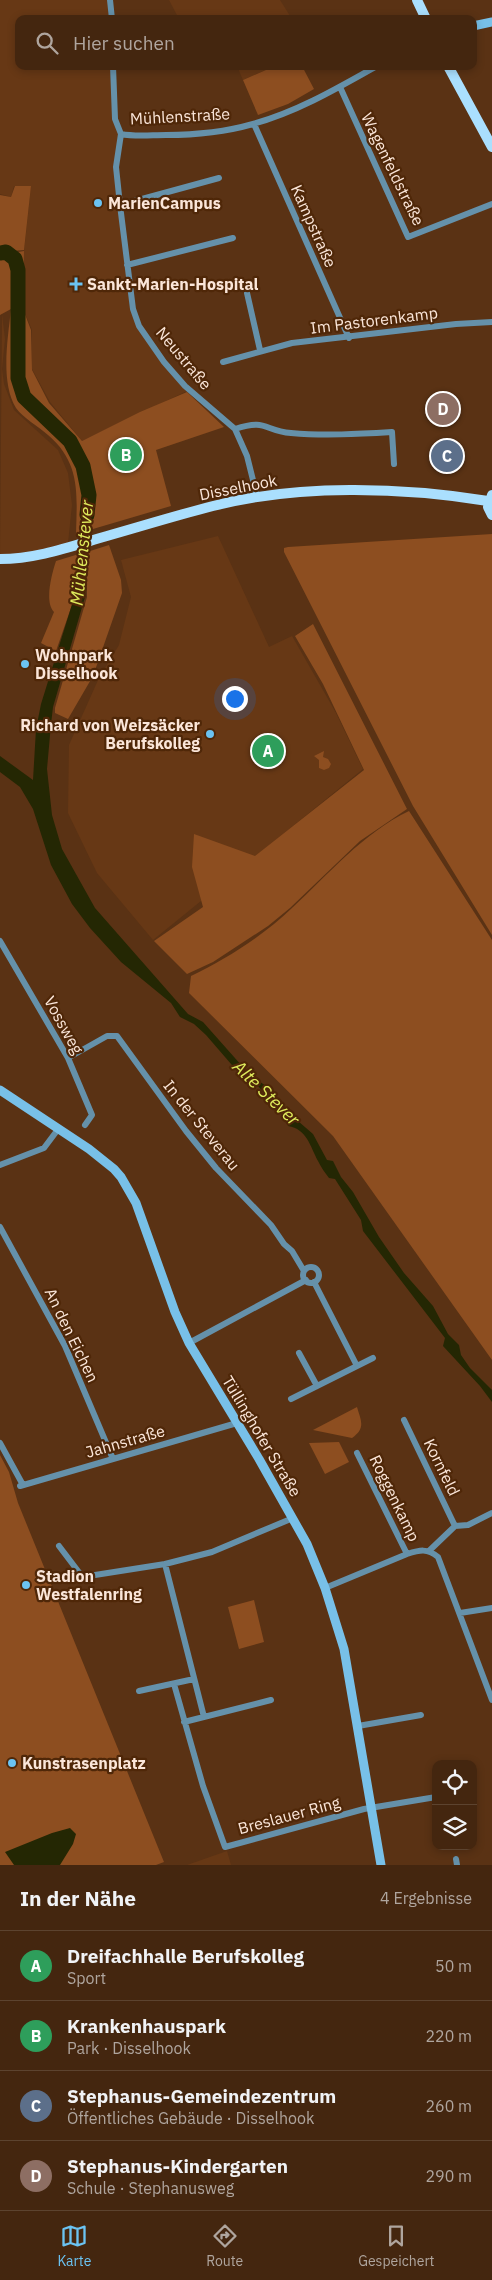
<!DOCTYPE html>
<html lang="de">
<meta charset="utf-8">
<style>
:root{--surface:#44260f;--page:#4e321d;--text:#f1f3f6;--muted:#afa59e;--line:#5c432f;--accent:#6bc3f2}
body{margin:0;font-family:"IBM Plex Sans",sans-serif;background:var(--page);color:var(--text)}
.controls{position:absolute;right:15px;bottom:15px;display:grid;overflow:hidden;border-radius:10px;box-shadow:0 2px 8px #0003}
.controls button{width:45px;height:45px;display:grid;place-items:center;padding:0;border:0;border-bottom:1px solid var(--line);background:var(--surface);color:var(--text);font:25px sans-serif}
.you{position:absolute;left:234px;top:698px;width:18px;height:18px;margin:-12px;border:4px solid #fff;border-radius:50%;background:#1a73e8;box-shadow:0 0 0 8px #1a73e833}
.badge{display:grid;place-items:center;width:32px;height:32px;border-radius:50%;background:var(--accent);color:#fff;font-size:16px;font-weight:700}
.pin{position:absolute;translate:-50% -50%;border:2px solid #fff;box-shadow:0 1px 5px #0006}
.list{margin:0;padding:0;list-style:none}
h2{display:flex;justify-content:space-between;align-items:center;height:65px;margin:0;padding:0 20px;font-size:21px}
h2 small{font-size:16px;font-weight:400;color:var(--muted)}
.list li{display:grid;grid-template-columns:32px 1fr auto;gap:15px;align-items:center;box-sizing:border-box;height:70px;padding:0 20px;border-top:1px solid var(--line)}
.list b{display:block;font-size:19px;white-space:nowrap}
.list p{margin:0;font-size:16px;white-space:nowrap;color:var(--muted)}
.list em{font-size:16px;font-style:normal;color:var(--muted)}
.icon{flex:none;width:28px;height:28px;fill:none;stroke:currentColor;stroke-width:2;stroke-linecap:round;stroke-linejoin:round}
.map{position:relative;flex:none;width:492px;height:1865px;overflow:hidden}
.search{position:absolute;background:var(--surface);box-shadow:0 2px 8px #0003;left:15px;right:15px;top:15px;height:55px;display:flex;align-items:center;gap:12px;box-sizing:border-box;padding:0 18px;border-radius:10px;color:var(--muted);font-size:19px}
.sheet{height:345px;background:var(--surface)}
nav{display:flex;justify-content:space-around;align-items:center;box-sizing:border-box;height:70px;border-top:1px solid var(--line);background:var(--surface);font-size:14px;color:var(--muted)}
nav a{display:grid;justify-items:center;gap:2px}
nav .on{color:var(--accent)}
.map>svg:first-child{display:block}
.built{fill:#673815}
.green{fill:#8d4e20}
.water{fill:#242703}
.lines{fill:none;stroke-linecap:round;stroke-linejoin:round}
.river{stroke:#242703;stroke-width:15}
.street{stroke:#6591aa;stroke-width:6}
.secondary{stroke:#78c0e8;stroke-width:9}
.primary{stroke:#aadffe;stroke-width:10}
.poi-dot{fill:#6bc3f2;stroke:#4f2708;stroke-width:2}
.labels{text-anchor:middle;stroke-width:4.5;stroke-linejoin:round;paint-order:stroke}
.street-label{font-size:16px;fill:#fbe6d9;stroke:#4f2708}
.poi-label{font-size:16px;font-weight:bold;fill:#fbe6d9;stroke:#4f2708;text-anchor:start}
.water-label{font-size:18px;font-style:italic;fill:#e0ec5c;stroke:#4f2708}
</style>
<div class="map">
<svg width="492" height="1865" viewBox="0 0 492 1865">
<rect width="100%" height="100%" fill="#5a3214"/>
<path class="built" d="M 0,0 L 109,0 L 111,19 L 19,19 L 19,66 L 112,66 L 114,119 L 120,134 L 115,168 L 130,307 L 187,391 L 82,441 L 50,402 L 32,369 L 32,330 L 23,309 L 24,251 L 31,186 L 14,186 L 11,197 L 0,194 Z
M 169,0 L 280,0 L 292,19 L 179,19 Z
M 237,66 L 275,66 L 243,80 Z
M 2,314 L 5,339 L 2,369 L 4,384 L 14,410 L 58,450 L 68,473 L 72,505 L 68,543 L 57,548 L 0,557 Z
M 218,536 L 269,647 L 292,636 L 336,713 L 363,769 L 153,940 L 97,873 L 68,813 L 69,745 L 99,678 L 119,645 L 131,597 L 121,560 Z
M 227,1851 L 231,1865 L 187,1865 Z"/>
<path class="green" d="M 275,66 L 302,66 L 314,89 L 288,104 L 258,115 L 243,80 Z
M 15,186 L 31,186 L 24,250 L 0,252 L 0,195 L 11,197 Z
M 24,251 L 23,309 L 31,330 L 32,370 L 49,403 L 82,441 L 140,412 L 187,392 L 224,427 L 156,450 L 171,506 L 76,534 C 77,495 81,463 48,435 C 39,427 23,418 16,408 C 0,382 8,338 11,309 L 0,315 L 0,255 Z
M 492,534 L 492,935 L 413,806 L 284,552 L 284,548 L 288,547 Z
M 109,545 L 121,580 L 122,593 L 93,676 L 68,719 L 55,713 L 55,708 L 87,597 L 87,552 Z
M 79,554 L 78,582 L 74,599 L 56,651 L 41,643 L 54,612 C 44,602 52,573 56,561 Z
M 313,624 L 407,809 L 360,841 L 290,908 L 268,926 L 213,962 L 187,974 L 154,941 L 203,907 L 192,867 L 194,834 L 255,856 L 364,770 L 323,684 L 295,636 Z
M 324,751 L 323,757 L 328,759 L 331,764 L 329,768 L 324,770 L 319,768 L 319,760 L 314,756 Z
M 409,811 L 492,940 L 492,1360 L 333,1136 L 189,993 L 191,976 C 226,959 263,936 292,908 C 329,874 363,833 409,811 Z
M 357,1407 C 361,1421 366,1428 352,1438 L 313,1430 Z
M 339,1442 L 349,1462 L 325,1474 L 309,1443 Z
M 0,1455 L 9,1472 L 18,1503 L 164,1862 L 156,1865 L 0,1865 Z
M 254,1600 L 264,1642 L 239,1649 L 228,1607 Z"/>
<path class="water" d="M 88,495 L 90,495 L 85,597 L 53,707 L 51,724 L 47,769 L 52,815 L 62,849 L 95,908 L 188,1014 L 203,1022 L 250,1075 L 269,1088 L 291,1115 L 313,1134 L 327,1160 L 333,1161 L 341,1177 L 353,1192 L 379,1237 L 404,1273 L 433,1306 L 448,1334 L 459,1345 L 461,1355 L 470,1368 L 492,1390 L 492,1402 L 480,1386 L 443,1346 L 445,1338 L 363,1231 L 361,1220 L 335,1179 L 329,1178 C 325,1173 321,1167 318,1161 C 310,1146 307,1129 288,1126 L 286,1118 L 258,1086 L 244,1079 L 206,1035 L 194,1024 L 180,1017 L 171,1003 L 121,962 L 90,928 L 72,904 L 51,865 L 33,809 L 20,787 L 0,772 L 0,756 L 33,780 L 36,729 L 41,704 L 79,582 Z
M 70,1828 L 76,1834 L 73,1844 L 60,1865 L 14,1865 L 5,1852 L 52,1833 Z"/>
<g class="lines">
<path class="river" d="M 0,253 L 6,252 L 15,259 L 18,270 L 18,378 L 24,397 L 70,441 L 83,466 L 89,495 L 87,515"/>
<path class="street" d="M 110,0 L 112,19
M 113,66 L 115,119 L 121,134
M 340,87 L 408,237 L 492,204
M 254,124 L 349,338
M 121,134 L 116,167 L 120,205 L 133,309 L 139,326 L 164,362 L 185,386 L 235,429 L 247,456 L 257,496
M 121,134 C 135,137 151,135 166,135 C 195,135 225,132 253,124 C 297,112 338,88 377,66
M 120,205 L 219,178
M 127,265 L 233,238
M 247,293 L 260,350
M 223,362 L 292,343 L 456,324 L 492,322
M 235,429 C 267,418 264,431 291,433 C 324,436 359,434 392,432 L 394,464
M 0,941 L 68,1058 L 92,1115 L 85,1125
M 68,1058 L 107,1036 L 117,1036 L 186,1131 L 216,1168 L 271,1225 L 284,1244 L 292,1251 L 304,1271
M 0,1165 L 44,1148 L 59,1128
M 0,1227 L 65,1346 L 113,1459
M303 1275a8 8 0 1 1 16 0a8 8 0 1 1-16 0Z
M 189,1343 L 306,1280
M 299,1353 L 317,1386
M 357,1366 L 373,1358
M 291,1399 L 357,1366 L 314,1282
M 404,1420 L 455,1526 L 430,1550
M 0,1443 L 23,1485
M 357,1453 L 407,1554
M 20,1486 L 237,1423
M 455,1526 L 468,1525 L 492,1513
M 59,1546 L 81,1575 L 95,1575 L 165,1564
M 325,1588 L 407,1554 C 420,1550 427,1548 438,1557 L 492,1700
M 460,1613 L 492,1608
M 174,1684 L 203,1786 L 225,1847 L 364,1809 L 436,1797
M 139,1691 L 194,1679
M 204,1717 L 165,1564 L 212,1552 L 293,1518
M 184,1722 L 271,1700
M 358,1726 L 421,1715
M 456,1859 L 457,1865"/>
<path class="secondary" d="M 473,26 L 492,22
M 0,1090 L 89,1149 L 114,1169 L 121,1177 L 136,1203 L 175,1312 L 189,1343 L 259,1459 L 307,1544 L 325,1588 L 344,1649 L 381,1865"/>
<path class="primary" d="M 417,0 L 426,19
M 448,66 L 492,147
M 492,495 L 488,507 L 492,515
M 0,559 C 37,559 72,546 107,536 C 142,526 178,515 213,506 C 298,484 402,487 488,501"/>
</g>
<g class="poi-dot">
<circle cx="98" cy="203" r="5"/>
<path d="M73.5 276.5h5v5h5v5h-5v5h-5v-5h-5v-5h5z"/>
<circle cx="25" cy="664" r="5"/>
<circle cx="210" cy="734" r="5"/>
<circle cx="26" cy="1585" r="5"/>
<circle cx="12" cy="1763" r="5"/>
</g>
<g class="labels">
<g class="street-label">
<text transform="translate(180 116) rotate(-3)" y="6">Mühlenstraße</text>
<text transform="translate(393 169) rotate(64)" y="6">Wagenfeldstraße</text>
<text transform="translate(314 226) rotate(66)" y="6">Kampstraße</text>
<text transform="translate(374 320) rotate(-7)" y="6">Im Pastorenkamp</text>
<text transform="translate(184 358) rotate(50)" y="6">Neustraße</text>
<text transform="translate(238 487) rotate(-11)" y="6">Disselhook</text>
<text transform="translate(64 1025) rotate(61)" y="6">Vossweg</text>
<text transform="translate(202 1125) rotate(51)" y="6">In der Steverau</text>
<text transform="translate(72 1335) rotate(64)" y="6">An den Eichen</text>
<text transform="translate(262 1436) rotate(59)" y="6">Tüllinghofer Straße</text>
<text transform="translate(125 1441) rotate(-16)" y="6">Jahnstraße</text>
<text transform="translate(442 1467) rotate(64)" y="6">Kornfeld</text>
<text transform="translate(395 1498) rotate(64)" y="6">Roggenkamp</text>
<text transform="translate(289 1815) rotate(-15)" y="6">Breslauer Ring</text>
</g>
<g class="poi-label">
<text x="108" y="209">MarienCampus</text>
<text x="87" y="290">Sankt-Marien-Hospital</text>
<text x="35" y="661">Wohnpark<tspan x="35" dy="18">Disselhook</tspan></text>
<text x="200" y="731" text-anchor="end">Richard von Weizsäcker<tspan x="200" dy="18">Berufskolleg</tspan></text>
<text x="36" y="1582">Stadion<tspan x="36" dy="18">Westfalenring</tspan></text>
<text x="22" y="1769">Kunstrasenplatz</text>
</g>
<g class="water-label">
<text transform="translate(82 553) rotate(-84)" y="6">Mühlenstever</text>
<text transform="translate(266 1093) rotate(44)" y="6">Alte Stever</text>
</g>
</g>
</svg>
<div class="controls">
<button><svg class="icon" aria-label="locate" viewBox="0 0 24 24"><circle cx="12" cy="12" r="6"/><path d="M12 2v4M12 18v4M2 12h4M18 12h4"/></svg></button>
<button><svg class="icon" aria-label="layers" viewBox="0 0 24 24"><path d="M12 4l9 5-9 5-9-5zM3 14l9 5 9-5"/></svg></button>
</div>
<div class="you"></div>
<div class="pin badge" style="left:268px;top:751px;background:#2e9e5b">A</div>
<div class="pin badge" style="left:126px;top:455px;background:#2e9e5b">B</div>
<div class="pin badge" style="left:447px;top:456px;background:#5c6f8a">C</div>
<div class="pin badge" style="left:443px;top:409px;background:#8d6e63">D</div>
<div class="search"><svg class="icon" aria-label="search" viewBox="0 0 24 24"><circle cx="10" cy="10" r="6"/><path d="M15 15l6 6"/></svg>Hier suchen</div>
</div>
<section class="sheet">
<h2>In der Nähe<small>4 Ergebnisse</small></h2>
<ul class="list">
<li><span class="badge" style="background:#2e9e5b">A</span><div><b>Dreifachhalle Berufskolleg</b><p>Sport</p></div><em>50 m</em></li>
<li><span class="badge" style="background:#2e9e5b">B</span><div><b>Krankenhauspark</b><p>Park · Disselhook</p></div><em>220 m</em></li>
<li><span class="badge" style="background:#5c6f8a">C</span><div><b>Stephanus-Gemeindezentrum</b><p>Öffentliches Gebäude · Disselhook</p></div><em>260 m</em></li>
<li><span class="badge" style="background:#8d6e63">D</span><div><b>Stephanus-Kindergarten</b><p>Schule · Stephanusweg</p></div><em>290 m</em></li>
</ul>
</section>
<nav>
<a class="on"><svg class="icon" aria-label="map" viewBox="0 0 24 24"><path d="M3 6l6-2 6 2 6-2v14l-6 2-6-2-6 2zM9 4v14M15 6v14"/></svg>Karte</a>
<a><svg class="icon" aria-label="directions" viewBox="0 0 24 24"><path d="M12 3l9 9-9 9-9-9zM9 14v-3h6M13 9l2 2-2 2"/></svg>Route</a>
<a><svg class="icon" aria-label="saved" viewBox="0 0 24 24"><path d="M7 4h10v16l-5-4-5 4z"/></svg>Gespeichert</a>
</nav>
